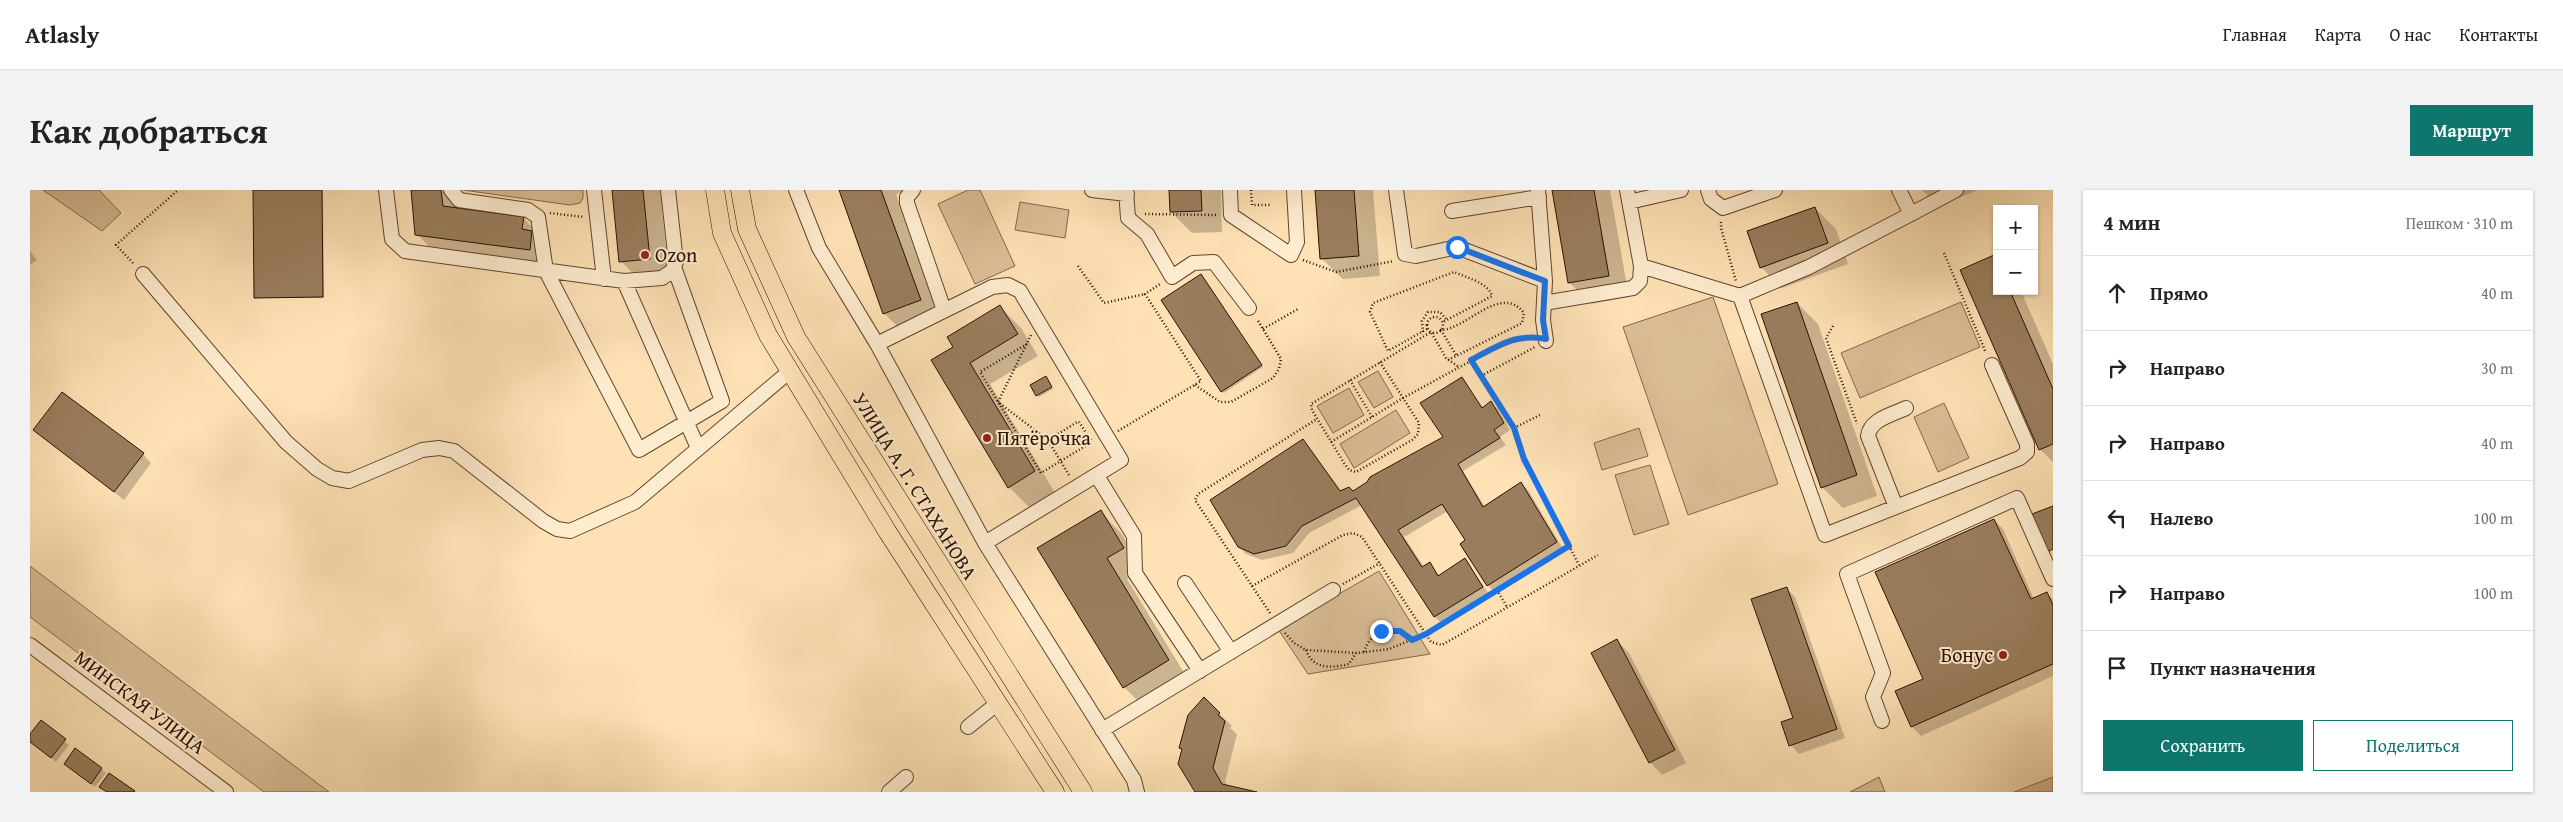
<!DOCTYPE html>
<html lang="ru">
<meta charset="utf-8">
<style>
:root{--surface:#fff;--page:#f2f2f2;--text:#222;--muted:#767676;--line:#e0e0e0;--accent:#0f766e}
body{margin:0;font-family:"Gentium Book Plus",serif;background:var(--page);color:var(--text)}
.controls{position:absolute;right:15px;top:15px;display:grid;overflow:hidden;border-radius:0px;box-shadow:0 1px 4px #0004}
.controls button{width:45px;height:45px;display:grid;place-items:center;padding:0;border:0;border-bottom:1px solid var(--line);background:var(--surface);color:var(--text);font:25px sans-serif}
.stop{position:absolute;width:15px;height:15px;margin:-11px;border:4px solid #1a73e8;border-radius:50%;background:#fff}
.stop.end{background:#1a73e8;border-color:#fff;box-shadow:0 1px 5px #0008}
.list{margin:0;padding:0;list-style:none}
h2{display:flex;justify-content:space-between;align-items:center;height:65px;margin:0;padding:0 20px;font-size:21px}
h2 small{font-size:16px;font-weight:400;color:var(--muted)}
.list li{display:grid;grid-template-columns:32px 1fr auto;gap:15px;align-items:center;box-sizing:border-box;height:75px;padding:0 20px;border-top:1px solid var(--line)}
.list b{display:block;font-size:19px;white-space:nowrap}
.list em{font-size:16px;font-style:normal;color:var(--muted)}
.actions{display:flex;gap:10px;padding:15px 20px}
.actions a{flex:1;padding:11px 0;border:1px solid var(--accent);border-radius:0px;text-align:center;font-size:18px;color:var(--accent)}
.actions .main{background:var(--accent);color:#fff}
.icon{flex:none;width:28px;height:28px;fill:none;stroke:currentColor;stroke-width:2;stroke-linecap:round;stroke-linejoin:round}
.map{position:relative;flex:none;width:2023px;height:602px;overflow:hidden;border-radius:0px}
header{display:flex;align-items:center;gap:30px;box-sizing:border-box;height:70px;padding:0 25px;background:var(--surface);border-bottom:1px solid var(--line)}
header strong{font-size:24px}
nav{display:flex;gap:28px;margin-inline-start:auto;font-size:18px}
.intro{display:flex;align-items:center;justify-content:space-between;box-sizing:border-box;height:120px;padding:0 30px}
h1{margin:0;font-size:35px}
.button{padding:12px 22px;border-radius:0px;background:var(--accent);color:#fff;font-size:18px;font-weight:700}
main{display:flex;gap:30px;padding:0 30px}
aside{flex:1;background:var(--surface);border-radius:0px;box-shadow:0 1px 4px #0004}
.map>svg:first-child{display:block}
.green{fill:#dabe96;stroke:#82684b}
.shadow{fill:#0003}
.building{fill:#997e5e;stroke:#2b1100}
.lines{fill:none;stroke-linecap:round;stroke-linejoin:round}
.minor-casing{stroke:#60452d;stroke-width:16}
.major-casing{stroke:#2b1100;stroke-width:19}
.path{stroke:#2b1100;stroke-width:2.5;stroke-dasharray:1 2.5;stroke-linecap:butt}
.minor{stroke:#feeccf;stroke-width:14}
.major{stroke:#fee2b5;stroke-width:18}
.route{stroke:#1a73e8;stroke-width:6}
.poi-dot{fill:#8f2418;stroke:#feeccf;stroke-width:2}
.labels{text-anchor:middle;stroke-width:4;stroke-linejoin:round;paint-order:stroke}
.poi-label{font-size:20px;fill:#2b1100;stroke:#feeccf;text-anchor:start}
.street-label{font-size:20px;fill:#2b1100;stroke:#feeccf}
</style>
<header>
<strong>Atlasly</strong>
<nav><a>Главная</a><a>Карта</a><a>О нас</a><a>Контакты</a></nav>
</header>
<div class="intro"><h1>Как добраться</h1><a class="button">Маршрут</a></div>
<main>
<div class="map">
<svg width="2023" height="602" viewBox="0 0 2023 602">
<rect width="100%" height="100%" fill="#fee2b5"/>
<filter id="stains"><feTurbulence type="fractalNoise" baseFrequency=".004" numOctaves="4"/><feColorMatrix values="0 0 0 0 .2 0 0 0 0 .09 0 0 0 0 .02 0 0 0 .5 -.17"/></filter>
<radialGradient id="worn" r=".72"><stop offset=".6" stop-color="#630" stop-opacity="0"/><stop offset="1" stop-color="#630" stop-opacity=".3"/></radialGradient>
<path class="green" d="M 13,0 L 69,0 L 91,23 L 72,41 Z
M 433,0 L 553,0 L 553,8 L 550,13 L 540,15 Z
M 938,0 L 950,0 L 985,76 L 945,94 L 908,14 Z
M 990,12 L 1039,20 L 1035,48 L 985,40 Z
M 1683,107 L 1748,294 L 1658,325 L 1593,137 Z
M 1931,112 L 1950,157 L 1830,208 L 1811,163 Z
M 1348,181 L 1363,207 L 1344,218 L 1328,192 Z
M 1319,198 L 1334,225 L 1303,243 L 1287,216 Z
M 1914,213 L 1939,268 L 1908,282 L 1884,227 Z
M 1366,220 L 1380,243 L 1324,278 L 1310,254 Z
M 1609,238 L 1618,266 L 1572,280 L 1564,253 Z
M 1620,275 L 1639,334 L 1604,345 L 1585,285 Z
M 0,376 L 299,602 L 234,602 L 0,427 Z
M 1349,381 L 1400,464 L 1278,484 L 1248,439 Z
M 1849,587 L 1855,602 L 1820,602 Z
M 2023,587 L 2023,602 L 1984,602 Z"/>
<path class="shadow" d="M 224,0 L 293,0 L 294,108 L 225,107 Z
M 382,0 L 428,0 L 430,20 L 493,28 L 513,48 L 512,53 L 521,61 L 519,79 L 406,64 L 387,44 Z
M 583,0 L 630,0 L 639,88 L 610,91 L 591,71 Z
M 810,0 L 876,0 L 866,4 L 911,131 L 875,144 L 854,123 Z
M 1141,0 L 1191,0 L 1192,42 L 1162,43 L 1141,22 Z
M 1286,0 L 1343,0 L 1350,86 L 1313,89 L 1291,68 Z
M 1523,0 L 1580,0 L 1599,107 L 1561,114 L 1540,93 Z
M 1892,0 L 1948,0 L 1908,16 Z
M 1785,18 L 1806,39 L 1818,74 L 1752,98 L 1731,77 Z
M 0,61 L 7,70 L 0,75 Z
M 1964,67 L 1967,69 L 1967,101 L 1991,101 L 2023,174 L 2023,272 L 2010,259 L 1932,81 Z
M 1173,87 L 1233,177 L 1194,203 L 1192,201 Z
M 1767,113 L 1788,134 L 1847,306 L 1813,318 L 1792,297 Z
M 970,117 L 991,138 L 1008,166 L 960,194 L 1025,303 L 1000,318 L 979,297 L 924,157 Z
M 1017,189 L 1023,199 L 1009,207 L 1002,195 Z
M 1432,189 L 1453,218 L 1461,213 L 1468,219 L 1480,240 L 1470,247 L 1476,255 L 1433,281 L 1455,317 L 1491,294 L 1498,300 L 1533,359 L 1464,402 L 1458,395 L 1436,350 L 1418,321 L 1374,347 L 1394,377 L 1400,374 L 1410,386 L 1434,369 L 1459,404 L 1411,433 L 1404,426 L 1332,315 L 1279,343 L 1263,363 L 1232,370 L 1216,364 L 1209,357 L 1273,250 L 1312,302 L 1323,303 L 1415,247 Z
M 4,240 L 113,264 L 121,273 L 94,310 Z
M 1070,322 L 1091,343 L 1114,379 L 1097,389 L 1159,491 L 1115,518 L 1094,497 Z
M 1964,330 L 1973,339 L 2004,409 L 2017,404 L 2023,409 L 2023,486 L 1891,546 L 1882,537 L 1867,502 L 1895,489 Z
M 1756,398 L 1765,407 L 1815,548 L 1769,564 L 1761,555 L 1764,528 Z
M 1587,451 L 1599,463 L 1656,573 L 1632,585 L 1620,572 Z
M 1174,509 L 1202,536 L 1200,538 L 1207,544 L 1195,592 L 1198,597 L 1222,602 L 1167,602 Z
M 11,532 L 39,555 L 26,572 L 0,551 L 0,546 Z
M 39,578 L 71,579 L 76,583 L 65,597 Z"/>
<path class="building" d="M 223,0 L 292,0 L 293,107 L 224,108 Z
M 381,0 L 411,0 L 413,16 L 494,27 L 492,39 L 502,41 L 500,60 L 385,45 Z
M 582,0 L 613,0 L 620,69 L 589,72 Z
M 809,0 L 851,0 L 891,110 L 853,124 Z
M 1139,0 L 1171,0 L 1172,21 L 1140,22 Z
M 1285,0 L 1324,0 L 1329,66 L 1290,69 Z
M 1522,0 L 1564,0 L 1579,86 L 1538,93 Z
M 1785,17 L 1798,53 L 1730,78 L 1717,41 Z
M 1964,65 L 1967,71 L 1967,101 L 1980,101 L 2023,199 L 2023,254 L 2009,260 L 1930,80 Z
M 1171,84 L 1232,175 L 1191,202 L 1131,110 Z
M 1767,112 L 1827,285 L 1791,298 L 1731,124 Z
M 970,115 L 988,144 L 940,173 L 1005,281 L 978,298 L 901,170 L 923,157 L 917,147 Z
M 1016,186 L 1022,197 L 1006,206 L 1000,195 Z
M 1432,187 L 1452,218 L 1461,211 L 1474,233 L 1464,240 L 1470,248 L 1428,274 L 1453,317 L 1491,292 L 1527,352 L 1457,396 L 1430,354 L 1435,350 L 1412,314 L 1368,340 L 1392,377 L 1400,372 L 1408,386 L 1435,368 L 1453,397 L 1404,427 L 1326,308 L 1272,336 L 1256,356 L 1224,364 L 1208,357 L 1180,310 L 1273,249 L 1310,301 L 1319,297 L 1323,301 L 1337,292 L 1340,287 L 1413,247 L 1390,213 Z
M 32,202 L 114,263 L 84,302 L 3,240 Z
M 2023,316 L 2023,359 L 2018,362 L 2002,324 Z
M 1071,320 L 1094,358 L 1077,368 L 1139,470 L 1093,498 L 1007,358 Z
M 1964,329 L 2001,409 L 2017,402 L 2023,415 L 2023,474 L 1881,537 L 1865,501 L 1893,489 L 1845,382 Z
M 1757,397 L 1807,539 L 1759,556 L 1751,532 L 1763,528 L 1721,409 Z
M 1587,449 L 1645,560 L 1619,573 L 1561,463 Z
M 1174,507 L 1190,523 L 1188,525 L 1195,531 L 1183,578 L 1192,594 L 1227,602 L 1165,602 L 1148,574 L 1152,559 L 1149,558 L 1158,525 Z
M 11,530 L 36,549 L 21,568 L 0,552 L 0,544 Z
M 45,558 L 72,578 L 61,594 L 34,574 Z
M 79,583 L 105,601 L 104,602 L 77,602 L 69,597 Z"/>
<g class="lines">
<defs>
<path id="minor" d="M 356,0 L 362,49 L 375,61 L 594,91 L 632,88 L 642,81 L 646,72 L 638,0
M 421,0 L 429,10 L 498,20 L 508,27 L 516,81 L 609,260 L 692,211 L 644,77
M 564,0 L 574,89
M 766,0 L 789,58 L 847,154 L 955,353 L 1104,590 L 1107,602
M 883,0 L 877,7 L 877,13 L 914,120
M 1062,0 L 1097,4
M 1096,0 L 1098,28 L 1117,44 L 1142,87 L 1163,73 L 1184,72 L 1219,118
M 1200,0 L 1201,25 L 1261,65 L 1267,52 L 1264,0
M 1366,0 L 1375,64 L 1386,66 L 1427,57 L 1515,91
M 1508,0 L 1515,91 L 1513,130 L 1516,151
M 1678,0 L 1681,9 L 1693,18 L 1745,0
M 1869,0 L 1881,24 L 1926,0
M 1599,12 L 1651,0
M 1422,21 L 1509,7
M 1881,24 L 1779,77 L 1710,106 L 1795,345 L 1990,268 L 1997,262 L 1997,254 L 1962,175
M 1611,76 L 1710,106
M 113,84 L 256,252 L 287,279 L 302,288 L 319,291 L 392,260 L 409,258 L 424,261 L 513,331 L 527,339 L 540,341 L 605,312 L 760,181
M 594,91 L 668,258
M 1514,113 L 1603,98 L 1610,91 L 1611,76 L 1597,0
M 847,154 L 962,97 L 978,95 L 990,101 L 1082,255 L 1091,270 L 955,353
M 1067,286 L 1104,346 L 1105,383 L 1170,481
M 1866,317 L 1838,246 C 1840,229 1862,225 1876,218
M 1155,393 L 1201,462
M 0,455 L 196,602
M 1852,531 L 1843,507 L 1853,483 L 1817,384 L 1987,308 L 2023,389
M 938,537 L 968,513
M 1072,540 L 1303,400
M 859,602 L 876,587"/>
<path id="major" d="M 685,0 L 692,43 L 738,145 L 857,341 L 1025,602
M 710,0 L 717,39 L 766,147 L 1053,602"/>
</defs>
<use href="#minor" class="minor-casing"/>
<use href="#major" class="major-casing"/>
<path class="path" d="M 1221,0 L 1222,15 L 1241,15
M 520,23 L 554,27
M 1115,24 L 1187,25
M 1691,32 L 1691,38 L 1706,91
M 1914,63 L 1956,163
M 1273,70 L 1306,82 L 1364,71
M 103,73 L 86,55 L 148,0
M 1048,76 L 1074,113 L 1115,104
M1397 135a8 8 0 1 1 16 0a8 8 0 1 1-16 0Z
M 1803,136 L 1796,148 L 1827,234
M 1233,139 L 1268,119
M 1397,139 L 1358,161 L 1340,122 L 1343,113 L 1424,82 C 1435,87 1459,93 1462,106 L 1413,132
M 1393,142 L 1392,131 L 1398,122 L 1410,122 L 1417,130
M 1001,145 L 968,212 L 1018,250
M 997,154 L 950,182 L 1011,283 L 1062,252 L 1049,232
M 1418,170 L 1492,133 L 1494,123 C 1471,93 1437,139 1411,140 L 1426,165
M 1441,171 L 1484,238 L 1494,269 L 1549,375
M 1350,172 L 1389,233 L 1388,244 L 1382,250 L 1326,282 L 1319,280 L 1314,273 L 1282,220 L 1281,214 L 1401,142 L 1416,168 L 1429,177
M 1451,186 L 1505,157
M 1320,190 L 1342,227
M 1165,195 L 1190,212 L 1201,212 L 1243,188 L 1249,179 L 1251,169 L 1227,129
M 1484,238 L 1512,224
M 1088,241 L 1171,191 L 1115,104 L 1130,94
M 1301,252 L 1373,208 L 1483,148 L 1502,146
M 1039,285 L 1018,250 L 1049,231
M 1313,394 L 1350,373
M 1222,396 L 1313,345 L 1323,343 L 1332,347 L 1401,452 L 1412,455 L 1568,365
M 1467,400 L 1477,417
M 1240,423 L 1165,310 L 1168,304 L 1287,229
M 1255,443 L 1264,453 L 1276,460 L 1328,463 L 1359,459 L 1396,444 L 1539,356
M 1276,460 C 1283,480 1302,478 1319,474 L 1326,463
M 1334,462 C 1342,438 1363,431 1382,449"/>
<use href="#minor" class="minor"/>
<use href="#major" class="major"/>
</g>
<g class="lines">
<path class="route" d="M 1351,441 L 1370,441 L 1382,450 L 1396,444 L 1539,356 L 1494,269 L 1484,238 L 1441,170 C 1468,156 1485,143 1516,149 L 1513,130 L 1515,91 L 1427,57"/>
</g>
<g class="poi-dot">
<circle cx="615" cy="65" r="5"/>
<circle cx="957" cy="248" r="5"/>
<circle cx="1973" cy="465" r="5"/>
</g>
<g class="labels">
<g class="poi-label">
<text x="625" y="72">Ozon</text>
<text x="967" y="255">Пятёрочка</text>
<text x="1963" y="472" text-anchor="end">Бонус</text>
</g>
<g class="street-label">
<text transform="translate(885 296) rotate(58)" y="7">УЛИЦА А. Г. СТАХАНОВА</text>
<text transform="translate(110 512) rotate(37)" y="7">МИНСКАЯ УЛИЦА</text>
</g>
</g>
<rect width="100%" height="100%" filter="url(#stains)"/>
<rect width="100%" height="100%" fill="url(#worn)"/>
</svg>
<div class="controls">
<button>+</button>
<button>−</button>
</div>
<div class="stop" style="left:1427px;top:57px"></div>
<div class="stop end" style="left:1351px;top:441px"></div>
</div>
<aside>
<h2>4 мин<small>Пешком · 310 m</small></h2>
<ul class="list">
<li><svg class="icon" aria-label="ahead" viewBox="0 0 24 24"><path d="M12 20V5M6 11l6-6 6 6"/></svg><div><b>Прямо</b></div><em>40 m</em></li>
<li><svg class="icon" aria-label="right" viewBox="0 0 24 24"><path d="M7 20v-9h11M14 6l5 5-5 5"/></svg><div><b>Направо</b></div><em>30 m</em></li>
<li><svg class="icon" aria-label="right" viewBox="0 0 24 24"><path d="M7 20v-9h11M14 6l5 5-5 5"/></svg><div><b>Направо</b></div><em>40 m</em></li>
<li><svg class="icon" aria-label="left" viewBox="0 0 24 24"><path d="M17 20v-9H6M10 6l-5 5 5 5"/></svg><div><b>Налево</b></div><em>100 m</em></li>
<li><svg class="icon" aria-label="right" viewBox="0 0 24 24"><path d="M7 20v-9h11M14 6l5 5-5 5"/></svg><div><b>Направо</b></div><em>100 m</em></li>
<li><svg class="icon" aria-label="arrive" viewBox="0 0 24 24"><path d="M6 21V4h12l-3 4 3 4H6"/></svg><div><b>Пункт назначения</b></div></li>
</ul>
<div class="actions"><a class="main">Сохранить</a><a>Поделиться</a></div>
</aside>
</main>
